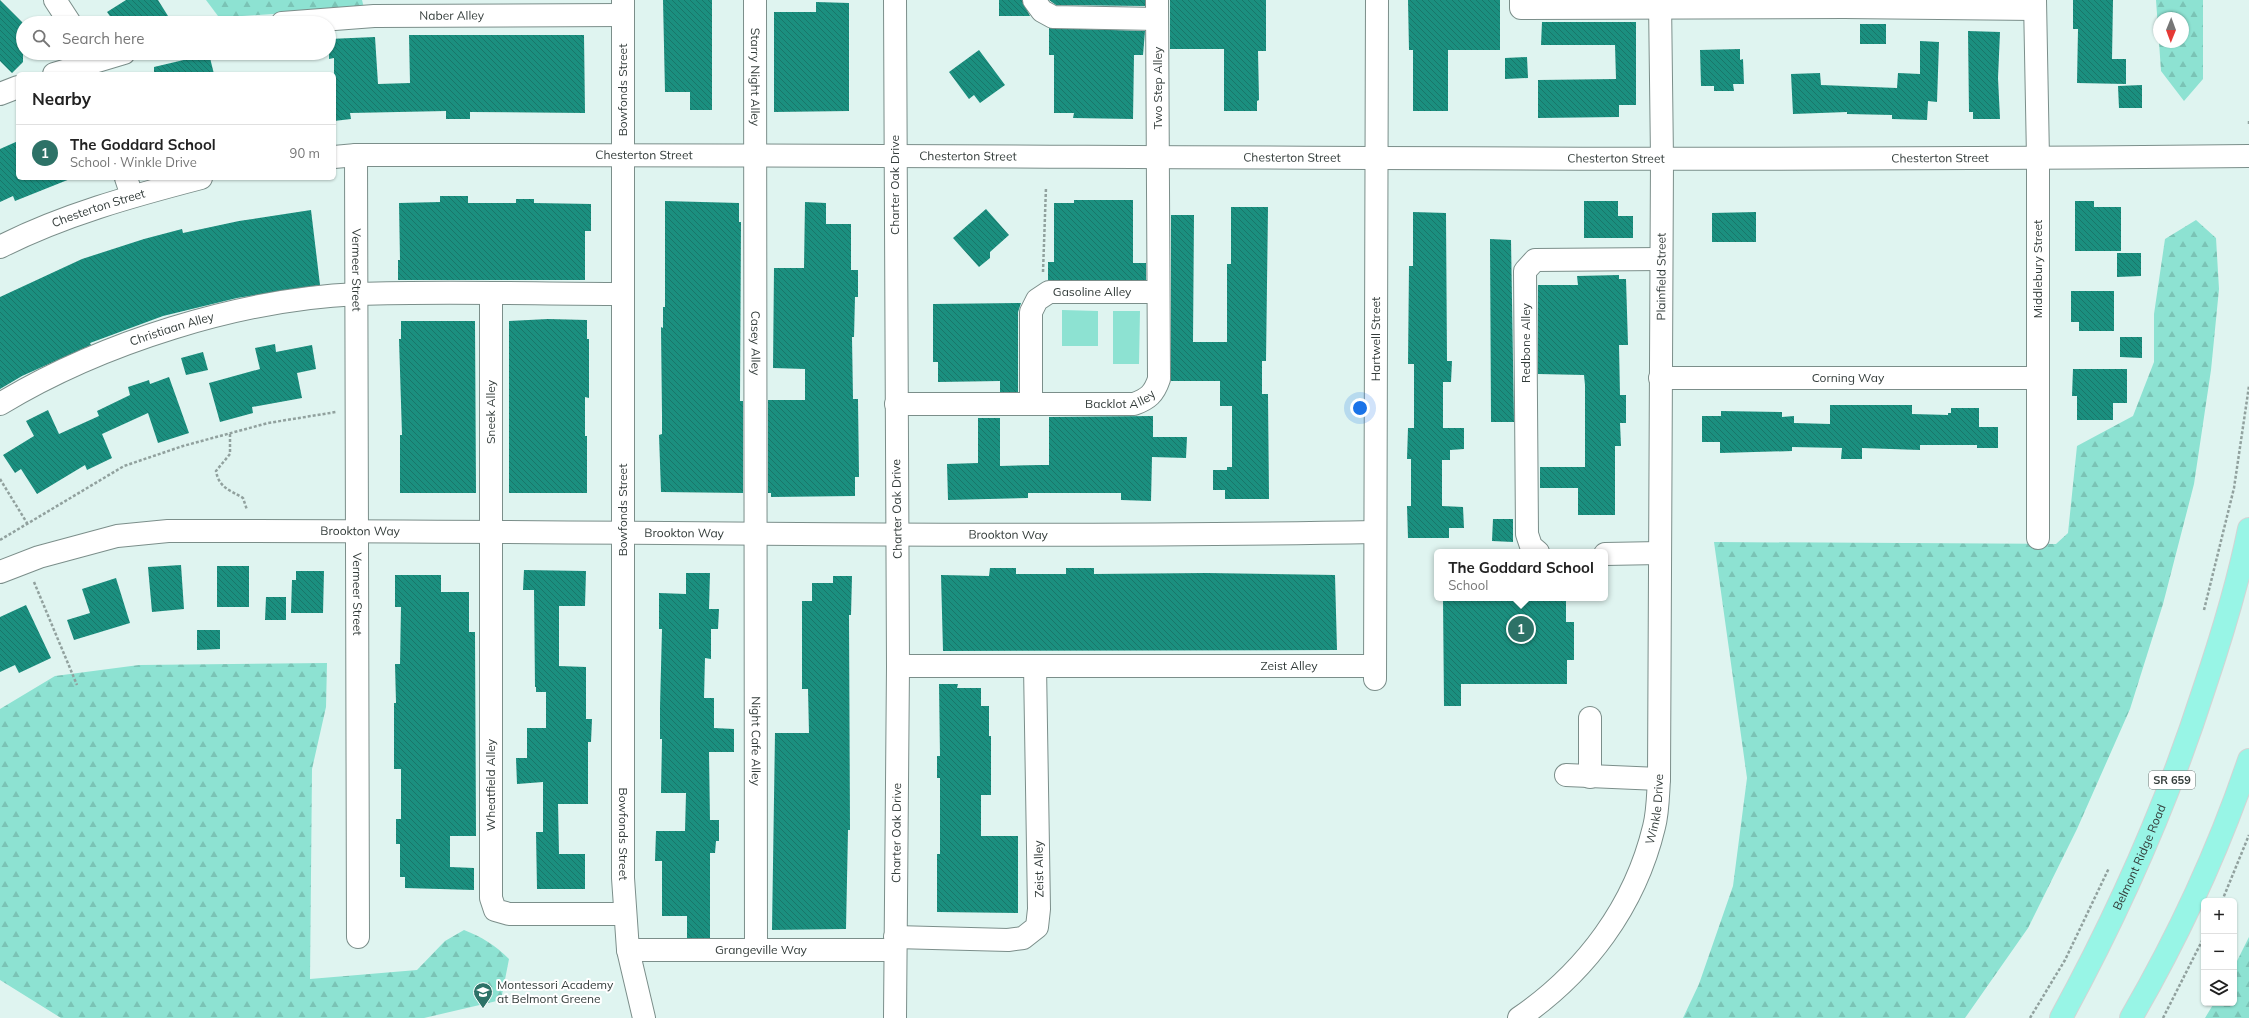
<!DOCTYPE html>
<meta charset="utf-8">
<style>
:root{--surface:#fff;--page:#f6f6f6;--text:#222;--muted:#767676;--line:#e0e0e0;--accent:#2d7267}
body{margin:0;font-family:Mulish,sans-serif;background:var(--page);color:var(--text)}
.controls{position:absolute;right:12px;bottom:12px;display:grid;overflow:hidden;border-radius:6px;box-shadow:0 1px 3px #0004}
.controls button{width:36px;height:36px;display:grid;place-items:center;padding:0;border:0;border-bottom:1px solid var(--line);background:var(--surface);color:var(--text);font:20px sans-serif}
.compass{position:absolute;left:2153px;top:12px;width:36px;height:36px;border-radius:50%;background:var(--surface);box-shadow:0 1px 3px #0004;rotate:181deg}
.you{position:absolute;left:1360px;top:408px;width:14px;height:14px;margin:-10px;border:3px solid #fff;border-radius:50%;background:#1a73e8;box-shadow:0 0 0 6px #1a73e833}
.badge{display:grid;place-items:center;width:26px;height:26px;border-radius:50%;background:var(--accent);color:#fff;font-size:13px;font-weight:700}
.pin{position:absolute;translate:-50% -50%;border:2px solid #fff;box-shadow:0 1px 4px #0006}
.popup{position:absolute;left:1434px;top:549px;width:174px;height:52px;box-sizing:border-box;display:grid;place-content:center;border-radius:6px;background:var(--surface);filter:drop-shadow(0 1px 3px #0005);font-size:13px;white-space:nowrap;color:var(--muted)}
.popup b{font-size:15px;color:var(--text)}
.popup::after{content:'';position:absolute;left:50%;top:100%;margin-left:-8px;border:8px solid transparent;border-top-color:var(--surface)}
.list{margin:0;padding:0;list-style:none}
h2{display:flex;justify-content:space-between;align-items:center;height:52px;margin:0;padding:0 16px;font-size:17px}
h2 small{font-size:13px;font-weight:400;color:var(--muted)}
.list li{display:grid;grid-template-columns:26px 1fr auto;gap:12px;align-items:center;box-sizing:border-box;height:56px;padding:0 16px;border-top:1px solid var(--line)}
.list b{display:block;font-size:15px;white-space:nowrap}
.list p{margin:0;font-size:13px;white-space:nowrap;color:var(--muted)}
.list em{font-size:13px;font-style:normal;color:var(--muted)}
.icon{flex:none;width:22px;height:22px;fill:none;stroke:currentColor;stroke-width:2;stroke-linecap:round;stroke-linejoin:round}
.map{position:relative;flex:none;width:2249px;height:1018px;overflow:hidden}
.search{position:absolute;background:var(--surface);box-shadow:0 1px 3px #0004;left:16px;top:16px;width:320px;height:44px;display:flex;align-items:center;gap:10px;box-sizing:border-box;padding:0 14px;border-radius:22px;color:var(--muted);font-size:15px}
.panel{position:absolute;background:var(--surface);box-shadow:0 1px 3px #0004;left:16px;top:72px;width:320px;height:108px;border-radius:6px}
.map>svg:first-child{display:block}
.forest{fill:url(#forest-firs)}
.park{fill:#8de2d2}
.building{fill:url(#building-back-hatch)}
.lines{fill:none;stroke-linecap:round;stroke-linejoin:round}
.minor-casing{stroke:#7b8e8a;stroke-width:24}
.major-casing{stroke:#d2d4d4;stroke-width:24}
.path{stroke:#91a19e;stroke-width:2.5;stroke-dasharray:3 2;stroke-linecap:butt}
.minor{stroke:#fff;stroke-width:22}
.major{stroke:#98f5e6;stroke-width:22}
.labels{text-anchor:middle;stroke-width:4;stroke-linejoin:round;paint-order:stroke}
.shield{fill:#fff;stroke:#707675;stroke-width:1}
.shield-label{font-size:11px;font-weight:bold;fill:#333c3a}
.street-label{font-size:12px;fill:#333c3a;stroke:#fff}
.poi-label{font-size:12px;fill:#333c3a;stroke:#fff;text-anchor:start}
</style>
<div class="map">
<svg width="2249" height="1018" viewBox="0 0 2249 1018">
<defs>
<pattern id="forest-firs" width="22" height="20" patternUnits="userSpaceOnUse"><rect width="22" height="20" fill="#8de2d2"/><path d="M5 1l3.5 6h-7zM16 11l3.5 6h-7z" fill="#7ac3b5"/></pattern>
<pattern id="building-back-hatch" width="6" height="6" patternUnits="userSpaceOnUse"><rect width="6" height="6" fill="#1b8f7f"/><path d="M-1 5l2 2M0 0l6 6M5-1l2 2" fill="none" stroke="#197669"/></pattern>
</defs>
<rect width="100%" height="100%" fill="#dff4f0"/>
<path class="forest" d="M 206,0 L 362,0 L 364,8 L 242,16 L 218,16 Z
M 2156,0 L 2203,0 L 2203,79 L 2184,101 L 2161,71 L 2159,42 L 2183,42 L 2183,18 L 2159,18 L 2159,42 Z
M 2196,220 L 2216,238 L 2219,289 L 2211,370 L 2194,484 L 2163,604 L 2130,709 L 2077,829 L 2028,928 L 1965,1018 L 1683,1018 L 1699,984 L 1733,886 L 1747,778 L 1714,542 L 2056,544 L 2068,533 L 2077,446 L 2133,416 L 2154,362 L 2154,314 L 2165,239 Z
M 327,663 L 326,707 L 312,769 L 310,979 L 417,970 L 445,941 L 464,930 C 482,937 495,945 509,959 L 501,1000 L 424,1018 L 61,1018 L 0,980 L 0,709 L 55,676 L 139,665 Z
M 2249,937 L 2249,1018 L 2205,1018 L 2214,1003 L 2234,1003 L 2234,967 Z"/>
<path class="park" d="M 1062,310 L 1098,311 L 1098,346 L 1062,346 Z
M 1113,311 L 1140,311 L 1139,364 L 1113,364 Z"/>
<path class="building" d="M 0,0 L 23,23 L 23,62 L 12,73 L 0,61 Z
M 126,0 L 158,0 L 168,16 L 156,23 L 115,23 L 107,12 Z
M 663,0 L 712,0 L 712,110 L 690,110 L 690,92 L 665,92 Z
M 999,0 L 1022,0 L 1030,16 L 999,16 Z
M 1049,0 L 1145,0 L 1145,6 L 1056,5 Z
M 1170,0 L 1266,0 L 1266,51 L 1258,51 L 1259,100 L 1257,101 L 1257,111 L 1224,111 L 1224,49 L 1170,49 Z
M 1408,0 L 1500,0 L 1500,50 L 1448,50 L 1448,111 L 1413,111 L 1413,50 L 1409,50 Z
M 2073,0 L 2113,0 L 2112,59 L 2126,59 L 2126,84 L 2077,83 L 2078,29 L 2073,29 Z
M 816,2 L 849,3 L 849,111 L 774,112 L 774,12 L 816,12 Z
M 1542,22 L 1636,22 L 1636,105 L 1619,105 L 1619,117 L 1538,118 L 1538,80 L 1616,79 L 1615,45 L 1541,45 Z
M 1860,24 L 1886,24 L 1886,44 L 1860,44 Z
M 1049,28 L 1145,31 L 1143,55 L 1134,55 L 1133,119 L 1073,118 L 1074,113 L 1054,113 L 1054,55 L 1049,55 Z
M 1968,31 L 2000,32 L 1998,78 L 2000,119 L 1973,119 L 1973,112 L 1969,112 Z
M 409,35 L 584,35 L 585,113 L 470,112 L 470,119 L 446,119 L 446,111 L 350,113 L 351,119 L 334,121 L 334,58 L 329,59 L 329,39 L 375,37 L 378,84 L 410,83 Z
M 1920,41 L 1939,42 L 1937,102 L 1928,101 L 1927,120 L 1892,119 L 1892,115 L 1847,114 L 1847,112 L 1793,114 L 1791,74 L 1820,73 L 1821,85 L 1897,88 L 1898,73 L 1920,74 Z
M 1740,49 L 1740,60 L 1743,59 L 1744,84 L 1733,84 L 1734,91 L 1714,91 L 1714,86 L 1701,86 L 1700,50 Z
M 979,50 L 1005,85 L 980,103 L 974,95 L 969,99 L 949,72 Z
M 209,54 L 214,74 L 154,74 L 154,67 Z
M 1527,57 L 1528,78 L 1505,79 L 1505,58 Z
M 2142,85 L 2142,108 L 2119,108 L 2118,86 Z
M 18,141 L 18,178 L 70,179 L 15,201 L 13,196 L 0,202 L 0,149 Z
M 440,196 L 468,196 L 468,203 L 516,203 L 516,199 L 534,199 L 534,203 L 591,204 L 591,231 L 585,231 L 585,280 L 398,280 L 398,260 L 400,260 L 399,203 L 440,202 Z
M 1074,200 L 1133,200 L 1133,263 L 1146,263 L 1146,280 L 1048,280 L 1048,262 L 1054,262 L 1054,203 L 1074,203 Z
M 665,201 L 739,203 L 739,222 L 741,222 L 740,401 L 743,401 L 743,493 L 661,492 L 659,435 L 662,434 L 662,416 L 661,327 L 663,328 L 663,307 L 665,307 Z
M 1584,201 L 1618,201 L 1618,216 L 1633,216 L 1633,238 L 1584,238 Z
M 2075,201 L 2094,201 L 2094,207 L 2121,207 L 2121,251 L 2075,251 Z
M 805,202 L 826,203 L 826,224 L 851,224 L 851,270 L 858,270 L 858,297 L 855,297 L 854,337 L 852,337 L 853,399 L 858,399 L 859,477 L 855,477 L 855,496 L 771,497 L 771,493 L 768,493 L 768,400 L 805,400 L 805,369 L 773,368 L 774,268 L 804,268 Z
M 1231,207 L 1268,207 L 1266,361 L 1262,361 L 1262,394 L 1268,394 L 1269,499 L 1225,499 L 1225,490 L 1213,490 L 1213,470 L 1227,470 L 1227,467 L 1232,467 L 1232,406 L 1220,406 L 1220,381 L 1171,381 L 1171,215 L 1194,215 L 1193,342 L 1227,342 L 1227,264 L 1231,264 Z
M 986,209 L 1009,235 L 990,252 L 990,258 L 979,267 L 953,238 Z
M 311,210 L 320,285 L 237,298 L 163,316 L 90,343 L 91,345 L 22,376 L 0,389 L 0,297 L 82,259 L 144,239 L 182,229 L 183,233 L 239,221 Z
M 1413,212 L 1446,213 L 1447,361 L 1452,361 L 1451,382 L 1443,382 L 1443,428 L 1464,428 L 1464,449 L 1450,450 L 1450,460 L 1442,460 L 1442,506 L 1463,507 L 1464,528 L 1449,528 L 1449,538 L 1408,538 L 1407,506 L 1411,506 L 1411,459 L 1407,459 L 1408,428 L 1414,428 L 1414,364 L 1408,364 L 1409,266 L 1413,266 Z
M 1756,212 L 1756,242 L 1712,242 L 1712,213 Z
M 1490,239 L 1511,240 L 1514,422 L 1491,422 Z
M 2117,253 L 2141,253 L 2141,276 L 2117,277 Z
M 1619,275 L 1619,279 L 1626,279 L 1628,345 L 1619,345 L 1620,395 L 1626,395 L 1626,423 L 1620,423 L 1621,446 L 1615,446 L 1615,515 L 1578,515 L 1578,488 L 1540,488 L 1540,467 L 1585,467 L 1585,385 L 1584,375 L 1538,374 L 1538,285 L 1578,285 L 1577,276 Z
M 2071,291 L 2114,291 L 2114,331 L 2079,331 L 2079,322 L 2071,322 Z
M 1021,303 L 1018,312 L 1018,392 L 1000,392 L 1000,381 L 938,382 L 938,362 L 933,362 L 933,304 Z
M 548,319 L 587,320 L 587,339 L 589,339 L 589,398 L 585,397 L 585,436 L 587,436 L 587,493 L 509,493 L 509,321 Z
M 401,321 L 475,321 L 476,493 L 400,493 L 400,435 L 402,435 L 399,339 L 401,339 Z
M 2120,337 L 2142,337 L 2142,358 L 2120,357 Z
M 275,344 L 276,352 L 312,345 L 316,369 L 297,373 L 302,398 L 252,407 L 253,413 L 220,422 L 209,383 L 260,369 L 255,348 Z
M 203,352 L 208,370 L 186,375 L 181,358 Z
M 2073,369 L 2127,369 L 2127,403 L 2113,403 L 2113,420 L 2077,420 L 2077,396 L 2072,396 Z
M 169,377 L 189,433 L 158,443 L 148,413 L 102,434 L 112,458 L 87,470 L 85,465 L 37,494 L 21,469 L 15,473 L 3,455 L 34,436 L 26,421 L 48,410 L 59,434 L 99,416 L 97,411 L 130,395 L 128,387 L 149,380 L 150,384 Z
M 1830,405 L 1912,405 L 1912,414 L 1948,415 L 1948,413 L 1951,413 L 1951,408 L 1979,408 L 1979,427 L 1998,427 L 1998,448 L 1977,448 L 1977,445 L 1920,445 L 1920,450 L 1862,448 L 1862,459 L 1841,459 L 1842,448 L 1792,447 L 1792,451 L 1720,453 L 1720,442 L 1702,442 L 1702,416 L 1721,416 L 1721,411 L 1782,412 L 1782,417 L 1794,416 L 1794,423 L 1830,424 Z
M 1153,416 L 1153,437 L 1187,437 L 1186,458 L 1152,457 L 1151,501 L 1121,500 L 1121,493 L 1028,493 L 1028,498 L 948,500 L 947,464 L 978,463 L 978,418 L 1000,418 L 1000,466 L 1040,465 L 1049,465 L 1049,417 Z
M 1493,519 L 1513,519 L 1513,542 L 1492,541 Z
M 181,565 L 184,609 L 152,612 L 148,567 Z
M 217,566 L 249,566 L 249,607 L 217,607 Z
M 990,568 L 1016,568 L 1016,574 L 1066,574 L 1066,568 L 1094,568 L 1094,574 L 1206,573 L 1335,575 L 1337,650 L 943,651 L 941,575 L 989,576 Z
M 524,570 L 586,571 L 585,606 L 559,606 L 559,666 L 586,667 L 586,719 L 592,719 L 591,742 L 588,742 L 588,804 L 558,804 L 559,854 L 585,854 L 585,889 L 537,889 L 536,832 L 543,832 L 543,782 L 517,784 L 516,758 L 527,758 L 527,728 L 546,728 L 546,692 L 536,692 L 536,687 L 535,687 L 534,590 L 523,590 Z
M 296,571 L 324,571 L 323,613 L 291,613 L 292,580 L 296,580 Z
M 686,573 L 710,573 L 709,609 L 719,609 L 718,629 L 711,629 L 711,659 L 705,658 L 704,698 L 714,698 L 714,728 L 734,729 L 734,752 L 709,752 L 710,820 L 719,820 L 719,841 L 716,841 L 715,853 L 710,853 L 710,938 L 687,938 L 687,916 L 662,916 L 662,861 L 655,861 L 656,831 L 685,831 L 686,793 L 661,793 L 662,739 L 660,739 L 660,707 L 662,629 L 659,629 L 659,593 L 686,594 Z
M 395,575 L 441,575 L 441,592 L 469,592 L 469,632 L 475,632 L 476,836 L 450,836 L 450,867 L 474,868 L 474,890 L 405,888 L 405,877 L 400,877 L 400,844 L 396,844 L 396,819 L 401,819 L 401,769 L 394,769 L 394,703 L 396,703 L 395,664 L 400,664 L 401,607 L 395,607 Z
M 833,576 L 852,576 L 851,615 L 849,615 L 850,830 L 848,830 L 846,929 L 772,930 L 775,733 L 809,733 L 808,689 L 802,689 L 802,601 L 812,601 L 812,583 L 833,583 Z
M 116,578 L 130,623 L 74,640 L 67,620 L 90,613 L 82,589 Z
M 266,597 L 286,597 L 286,620 L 265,620 Z
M 1443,598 L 1566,598 L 1566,622 L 1574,622 L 1574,660 L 1567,660 L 1567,684 L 1461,684 L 1461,706 L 1444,706 Z
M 26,605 L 51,658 L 19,673 L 15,665 L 0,672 L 0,617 Z
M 197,630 L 220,630 L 220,649 L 197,650 Z
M 939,684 L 958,684 L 957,688 L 981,688 L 981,706 L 989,706 L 989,736 L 991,736 L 991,795 L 981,795 L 981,836 L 1018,836 L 1018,913 L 937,912 L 937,854 L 940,854 L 940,778 L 937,778 L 937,756 L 940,756 Z"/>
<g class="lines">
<defs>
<g id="minor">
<path d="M 55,0 L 70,23"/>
<path id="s1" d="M 623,0 L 623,878 L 628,950 L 644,1018"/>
<path id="s2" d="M 755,0 L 756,950"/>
<path d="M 1034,0 L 1042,11 L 1053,17 L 1157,19"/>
<path d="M 1521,0 L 1521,8 L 1844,7 L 2035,9"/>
<path d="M 2035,0 L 2038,158 L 2038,538"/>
<path id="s3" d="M 282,23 L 374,16 L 623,15"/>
<path d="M 54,74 L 124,53"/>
<path d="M 0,94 L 18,87"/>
<path id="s4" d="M 356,155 L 358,937"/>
<path id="s5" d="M 334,157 L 356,155 C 987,154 1618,163 2249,156"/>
<path d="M 126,178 L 132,196"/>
<path id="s6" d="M 0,247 C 63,215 132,196 201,178"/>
<path d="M 491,294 L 491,898 L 495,910 L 509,914 L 624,914"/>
<path id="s7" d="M 1660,378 L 2037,378"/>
<path id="s8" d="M 0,404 C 101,343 240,299 358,294 C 446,291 535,294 623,294"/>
<path id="s9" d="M 896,404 L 1134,404 C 1148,399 1154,394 1159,379 L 1157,0"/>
<path id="s10" d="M 1031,404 L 1031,312 L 1037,300 L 1049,292 L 1158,292"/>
<path d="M 1538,552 L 1531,546 L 1527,534 L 1525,271 L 1535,260 L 1661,259"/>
<path d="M 1605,554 L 1660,553"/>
<path id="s11" d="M 0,572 L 39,557 L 117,536 L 168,531 C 570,530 973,539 1375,532"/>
<path id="s12" d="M 898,666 L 1375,666"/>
<path id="s13" d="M 1375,679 L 1377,0"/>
<path d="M 1566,775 L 1659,779"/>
<path d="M 1590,777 L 1590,718"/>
<path d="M 895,937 L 1008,940 L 1023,938 L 1037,927 L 1039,909 L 1035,666"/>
<path id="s14" d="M 628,950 L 895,950"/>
<path id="s15" d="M 895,1018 L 898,666 L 895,0"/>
<path id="s16" d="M 1519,1018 C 1586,972 1635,906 1654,827 C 1658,812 1658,794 1659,779 L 1662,159 L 1660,0"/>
</g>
<g id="major">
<path id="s17" d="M 2061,1018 C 2119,912 2167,804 2204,689 C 2222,636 2238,583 2249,529"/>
<path d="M 2131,1018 C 2178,937 2219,849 2249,760"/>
</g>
</defs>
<use href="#minor" class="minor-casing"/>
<use href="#major" class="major-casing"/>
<path class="path" d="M 2249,121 L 2249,125
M 1043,272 L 1046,187
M 230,434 L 230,454 L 216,471 C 219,488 230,490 243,498 L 247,510
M 0,479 L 27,523
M 0,540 L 124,466 L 183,446 L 268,423 L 336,412
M 34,582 L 77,685
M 2204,610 L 2234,488 L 2249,386
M 2222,901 L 2249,835
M 2030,1018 L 2065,960 L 2109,868
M 2163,1018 L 2204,937"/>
<use href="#minor" class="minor"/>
<use href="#major" class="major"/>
</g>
<defs>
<symbol id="school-pin" viewBox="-11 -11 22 30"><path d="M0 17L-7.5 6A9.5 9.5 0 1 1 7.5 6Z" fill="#2d7267" stroke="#fff"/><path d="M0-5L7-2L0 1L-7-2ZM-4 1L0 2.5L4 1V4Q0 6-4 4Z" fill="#fff"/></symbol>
</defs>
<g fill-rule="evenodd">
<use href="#school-pin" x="472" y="981" width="22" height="30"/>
</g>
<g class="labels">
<rect class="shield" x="2149" y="771" width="46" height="18" rx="3"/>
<g class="shield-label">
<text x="2172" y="784">SR 659</text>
</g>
<g class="street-label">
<text dy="4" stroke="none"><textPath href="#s3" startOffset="170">Naber Alley</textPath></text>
<text dy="4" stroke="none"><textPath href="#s2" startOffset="77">Starry Night Alley</textPath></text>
<text transform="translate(1158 88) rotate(-90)" y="4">Two Step Alley</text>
<text transform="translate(623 90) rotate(-90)" y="4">Bowfonds Street</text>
<text dy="4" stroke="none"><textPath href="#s5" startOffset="310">Chesterton Street</textPath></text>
<text dy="4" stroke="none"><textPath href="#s5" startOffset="634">Chesterton Street</textPath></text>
<text dy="4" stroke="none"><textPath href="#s5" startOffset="958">Chesterton Street</textPath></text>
<text dy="4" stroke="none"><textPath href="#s5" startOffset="1606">Chesterton Street</textPath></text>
<text dy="4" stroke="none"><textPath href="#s5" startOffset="1282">Chesterton Street</textPath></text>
<text transform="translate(895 185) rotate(-90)" y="4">Charter Oak Drive</text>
<text dy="4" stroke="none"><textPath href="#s6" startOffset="106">Chesterton Street</textPath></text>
<text transform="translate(2038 269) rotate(-90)" y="4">Middlebury Street</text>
<text dy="4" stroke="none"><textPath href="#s4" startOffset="115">Vermeer Street</textPath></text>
<text dy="4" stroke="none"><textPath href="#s16" startOffset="790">Plainfield Street</textPath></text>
<text dy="4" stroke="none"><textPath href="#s10" startOffset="163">Gasoline Alley</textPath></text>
<text dy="4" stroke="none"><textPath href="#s8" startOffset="188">Christiaan Alley</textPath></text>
<text dy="4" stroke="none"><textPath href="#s13" startOffset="340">Hartwell Street</textPath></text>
<text dy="4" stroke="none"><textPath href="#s2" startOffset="343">Casey Alley</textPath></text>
<text transform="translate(1526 343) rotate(-90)" y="4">Redbone Alley</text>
<text dy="4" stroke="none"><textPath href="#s7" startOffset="188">Corning Way</textPath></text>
<text dy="4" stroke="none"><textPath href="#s9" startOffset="225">Backlot Alley</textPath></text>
<text transform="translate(491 412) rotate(-90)" y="4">Sneek Alley</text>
<text transform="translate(897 509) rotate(-91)" y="4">Charter Oak Drive</text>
<text transform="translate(623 510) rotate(-90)" y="4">Bowfonds Street</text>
<text dy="4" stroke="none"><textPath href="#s11" startOffset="366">Brookton Way</textPath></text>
<text dy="4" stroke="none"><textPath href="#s11" startOffset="690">Brookton Way</textPath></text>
<text dy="4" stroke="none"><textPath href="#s11" startOffset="1014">Brookton Way</textPath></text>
<text dy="4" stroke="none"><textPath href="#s4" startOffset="439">Vermeer Street</textPath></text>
<text dy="4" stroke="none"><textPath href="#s12" startOffset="391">Zeist Alley</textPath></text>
<text dy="4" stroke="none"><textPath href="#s2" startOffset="741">Night Cafe Alley</textPath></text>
<text transform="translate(491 785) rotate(-90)" y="4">Wheatfield Alley</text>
<text dy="4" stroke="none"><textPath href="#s16" startOffset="257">Winkle Drive</textPath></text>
<text dy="4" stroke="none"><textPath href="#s15" startOffset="185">Charter Oak Drive</textPath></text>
<text dy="4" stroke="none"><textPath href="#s1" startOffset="834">Bowfonds Street</textPath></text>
<text dy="4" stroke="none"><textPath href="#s17" startOffset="179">Belmont Ridge Road</textPath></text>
<text transform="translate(1039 869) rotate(-91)" y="4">Zeist Alley</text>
<text dy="4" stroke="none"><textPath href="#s14" startOffset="133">Grangeville Way</textPath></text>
</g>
<g class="poi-label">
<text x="497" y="989">Montessori Academy<tspan x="497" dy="14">at Belmont Greene</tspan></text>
</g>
</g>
</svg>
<div class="controls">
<button>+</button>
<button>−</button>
<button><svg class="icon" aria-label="layers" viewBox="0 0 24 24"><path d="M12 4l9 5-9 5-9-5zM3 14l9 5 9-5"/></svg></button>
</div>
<svg class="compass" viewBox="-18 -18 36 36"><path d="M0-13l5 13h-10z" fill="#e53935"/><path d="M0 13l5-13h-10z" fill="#767676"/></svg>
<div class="you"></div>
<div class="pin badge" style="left:1521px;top:629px">1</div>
<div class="popup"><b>The Goddard School</b>School</div>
<div class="search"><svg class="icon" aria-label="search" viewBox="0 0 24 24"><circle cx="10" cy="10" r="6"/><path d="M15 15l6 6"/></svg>Search here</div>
<section class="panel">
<h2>Nearby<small></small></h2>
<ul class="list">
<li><span class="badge">1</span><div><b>The Goddard School</b><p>School · Winkle Drive</p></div><em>90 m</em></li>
</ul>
</section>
</div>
